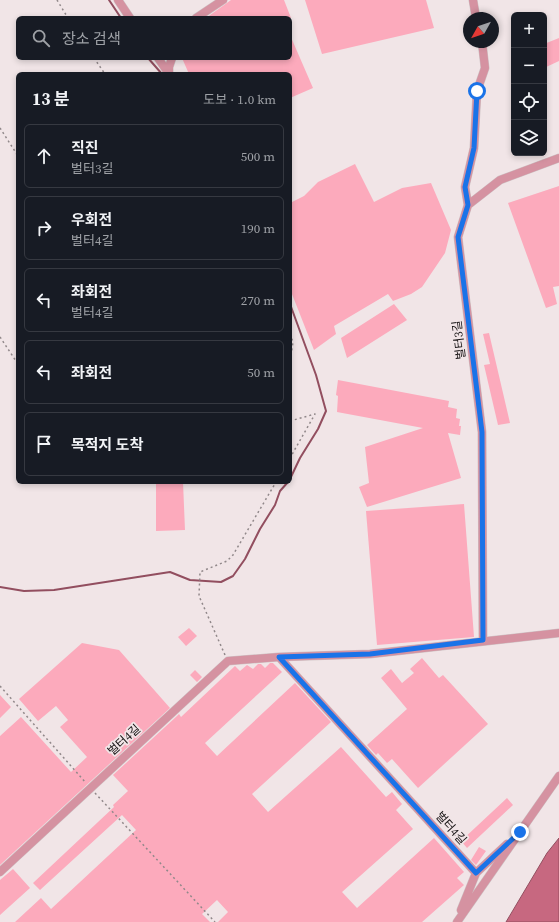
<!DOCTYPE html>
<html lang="ko">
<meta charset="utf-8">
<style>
:root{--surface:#171b24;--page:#242831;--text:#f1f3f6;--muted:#9ea1a6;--line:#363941}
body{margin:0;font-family:"Source Serif 4","Noto Sans KR",serif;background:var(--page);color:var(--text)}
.controls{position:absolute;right:12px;top:12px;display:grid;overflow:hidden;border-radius:6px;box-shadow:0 2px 6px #0003}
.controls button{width:36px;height:36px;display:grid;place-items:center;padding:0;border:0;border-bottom:1px solid var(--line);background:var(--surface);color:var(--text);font:20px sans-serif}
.compass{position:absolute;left:463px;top:12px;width:36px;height:36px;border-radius:50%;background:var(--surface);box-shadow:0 2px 6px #0003;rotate:230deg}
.stop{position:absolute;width:12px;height:12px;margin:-9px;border:3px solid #1a73e8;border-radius:50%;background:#fff}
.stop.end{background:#1a73e8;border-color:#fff;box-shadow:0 1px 4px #0008}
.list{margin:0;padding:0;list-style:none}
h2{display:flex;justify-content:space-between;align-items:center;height:52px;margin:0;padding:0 16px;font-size:17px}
h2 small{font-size:13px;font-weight:400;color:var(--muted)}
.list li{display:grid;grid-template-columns:26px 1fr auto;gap:12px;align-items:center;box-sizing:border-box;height:64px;margin:0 8px 8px;padding:0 8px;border:1px solid var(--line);border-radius:6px}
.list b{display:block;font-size:15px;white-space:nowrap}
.list p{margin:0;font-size:13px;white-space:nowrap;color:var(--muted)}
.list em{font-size:13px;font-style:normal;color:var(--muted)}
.icon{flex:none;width:22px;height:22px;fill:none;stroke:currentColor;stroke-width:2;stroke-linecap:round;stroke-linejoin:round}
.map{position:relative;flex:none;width:559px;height:922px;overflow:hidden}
.search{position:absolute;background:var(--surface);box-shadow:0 2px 6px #0003;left:16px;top:16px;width:276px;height:44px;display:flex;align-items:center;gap:10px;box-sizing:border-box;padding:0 14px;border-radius:6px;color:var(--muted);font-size:15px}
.panel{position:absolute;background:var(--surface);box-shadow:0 2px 6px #0003;left:16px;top:72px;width:276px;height:412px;border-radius:6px}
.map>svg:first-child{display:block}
.water{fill:#c76880;stroke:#924e5f}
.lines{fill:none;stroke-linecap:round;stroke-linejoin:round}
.stream{stroke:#924e5f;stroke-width:2}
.building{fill:#fcaabc}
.street-casing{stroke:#cec3c5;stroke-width:9}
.path{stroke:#91888a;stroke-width:1.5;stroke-dasharray:2 3;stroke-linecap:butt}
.street{stroke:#d592a1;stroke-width:8}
.route{stroke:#1a73e8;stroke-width:5}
.labels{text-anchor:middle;stroke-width:3.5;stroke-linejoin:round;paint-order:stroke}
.street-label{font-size:12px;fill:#161213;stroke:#f1e5e7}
</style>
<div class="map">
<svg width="559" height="922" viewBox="0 0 559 922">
<rect width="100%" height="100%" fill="#f1e5e7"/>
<path class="water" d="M 559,838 L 559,922 L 506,922 L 547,853 Z"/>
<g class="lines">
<path class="stream" d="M 109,0 L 121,18
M 148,58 L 162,74
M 290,304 L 316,375 L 326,411 L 318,429 L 300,458 L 290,479
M 0,587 L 24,591 L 54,590 L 170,572 L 190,580 L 221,582 L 233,576 L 245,559 L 260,529 L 275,505 L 280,491 L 288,482"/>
</g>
<path class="building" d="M 231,0 L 284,0 L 291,18 L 206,18 Z
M 305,0 L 426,0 L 434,28 L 322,54 Z
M 290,35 L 313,88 L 290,98 L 290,74 L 189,74 L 182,58 L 290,58 Z
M 559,38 L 559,61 L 544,68 L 544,44 Z
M 355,164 L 374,202 L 402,188 L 431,183 L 451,230 L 445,253 L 422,287 L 411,294 L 393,301 L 388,294 L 334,326 L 336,334 L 314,350 L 290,289 L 290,203 L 304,196 L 318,182 Z
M 559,186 L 559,286 L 553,287 L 557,304 L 546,308 L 508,203 Z
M 394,304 L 407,320 L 347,358 L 341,338 Z
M 489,333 L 510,423 L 498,425 L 484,365 L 490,364 L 483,334 Z
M 338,380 L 449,401 L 448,407 L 457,409 L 456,418 L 460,419 L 459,426 L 461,426 L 460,435 L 448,433 L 461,478 L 367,507 L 359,487 L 369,483 L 365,447 L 423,428 L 337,412 L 338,396 L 336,395 Z
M 156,482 L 183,482 L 185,530 L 156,531 Z
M 464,504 L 474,637 L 377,645 L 366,511 Z
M 189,628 L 197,636 L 186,646 L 178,637 Z
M 82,643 L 119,650 L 170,708 L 0,865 L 0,736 L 21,717 L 71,772 L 87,757 L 60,727 L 68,720 L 56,706 L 38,721 L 19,699 Z
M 422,658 L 439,678 L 443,675 L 488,724 L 418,788 L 392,759 L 387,763 L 378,753 L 376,755 L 367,745 L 407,709 L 381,678 L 391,669 L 402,683 L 414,673 L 410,669 Z
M 270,663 L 273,663 L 282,672 L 205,743 L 217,756 L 295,683 L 331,722 L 252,794 L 268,812 L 341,747 L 386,797 L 392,792 L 402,804 L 396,810 L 413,829 L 342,892 L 357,908 L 434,838 L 464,872 L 457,878 L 464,885 L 422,922 L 218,922 L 228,912 L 217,900 L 202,914 L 210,922 L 15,922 L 41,898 L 51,909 L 136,830 L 122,815 L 40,890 L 33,883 L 114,807 L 113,805 L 128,791 L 113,775 L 177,716 L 179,714 L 181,717 L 235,666 L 240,671 L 247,665 L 253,669 L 258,664 L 261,664 L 265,668 Z
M 195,670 L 202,677 L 197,682 L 190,675 Z
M 0,695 L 11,707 L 0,718 Z
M 507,798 L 513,805 L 467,848 L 461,841 Z
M 479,847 L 486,851 L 476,865 L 471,860 Z
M 13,869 L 30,888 L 0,915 L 0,880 Z"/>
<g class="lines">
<defs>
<path id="street" d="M 118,0 L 130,18
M 473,0 L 476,18
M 196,18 L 223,0
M 482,42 L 485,68 L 477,91 L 474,148 L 465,187 L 468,205 L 458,237 L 482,432 L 483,640
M 158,58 L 169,74
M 169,74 L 169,67 L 172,58
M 468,205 L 500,180 L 559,158
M 279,657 L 370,654 L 559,633
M 0,872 L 228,661 L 279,657 L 476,873
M 461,910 L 476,873 L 507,844
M 457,922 L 559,776"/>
</defs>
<use href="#street" class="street-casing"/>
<path class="path" d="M 57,0 L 68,18
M 94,58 L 105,74
M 0,128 L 18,156
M 290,334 L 293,342 L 290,362
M 0,337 L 18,364
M 290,421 L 315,414 L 290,458
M 225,655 L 199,596 L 200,572 L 227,561 L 233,555 L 276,482
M 0,686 L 86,783
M 95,793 L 215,922"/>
<use href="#street" class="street"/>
</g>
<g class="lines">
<path class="route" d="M 477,91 L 474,148 L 465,187 L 468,205 L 458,237 L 482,432 L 483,640 L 370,654 L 279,657 L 476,873 L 520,832"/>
</g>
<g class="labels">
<g class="street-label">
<text transform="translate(459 340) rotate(-97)" y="4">벌터3길</text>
<text transform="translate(124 740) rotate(-42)" y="4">벌터4길</text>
<text transform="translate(451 828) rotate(48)" y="4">벌터4길</text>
</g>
</g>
</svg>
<div class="controls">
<button>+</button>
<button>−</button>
<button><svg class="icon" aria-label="locate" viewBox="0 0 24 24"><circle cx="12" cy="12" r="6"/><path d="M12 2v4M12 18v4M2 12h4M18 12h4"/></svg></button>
<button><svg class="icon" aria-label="layers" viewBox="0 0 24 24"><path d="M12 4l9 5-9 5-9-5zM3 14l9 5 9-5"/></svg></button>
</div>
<svg class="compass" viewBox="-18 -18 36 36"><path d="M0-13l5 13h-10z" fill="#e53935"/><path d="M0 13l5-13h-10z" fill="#9ea1a6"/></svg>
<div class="stop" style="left:477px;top:91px"></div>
<div class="stop end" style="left:520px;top:832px"></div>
<div class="search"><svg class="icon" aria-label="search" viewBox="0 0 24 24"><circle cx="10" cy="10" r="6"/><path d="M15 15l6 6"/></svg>장소 검색</div>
<section class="panel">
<h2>13 분<small>도보 · 1.0 km</small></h2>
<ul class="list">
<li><svg class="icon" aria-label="ahead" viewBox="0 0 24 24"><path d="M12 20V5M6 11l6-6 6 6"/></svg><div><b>직진</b><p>벌터3길</p></div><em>500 m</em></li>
<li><svg class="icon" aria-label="right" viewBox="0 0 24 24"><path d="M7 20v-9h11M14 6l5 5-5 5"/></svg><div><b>우회전</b><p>벌터4길</p></div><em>190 m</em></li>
<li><svg class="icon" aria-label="left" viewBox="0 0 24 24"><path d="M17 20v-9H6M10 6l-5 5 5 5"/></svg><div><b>좌회전</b><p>벌터4길</p></div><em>270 m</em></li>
<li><svg class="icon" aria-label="left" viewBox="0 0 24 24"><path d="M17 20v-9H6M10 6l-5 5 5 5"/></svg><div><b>좌회전</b></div><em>50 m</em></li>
<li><svg class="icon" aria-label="arrive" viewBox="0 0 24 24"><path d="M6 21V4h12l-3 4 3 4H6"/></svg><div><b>목적지 도착</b></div></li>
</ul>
</section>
</div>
